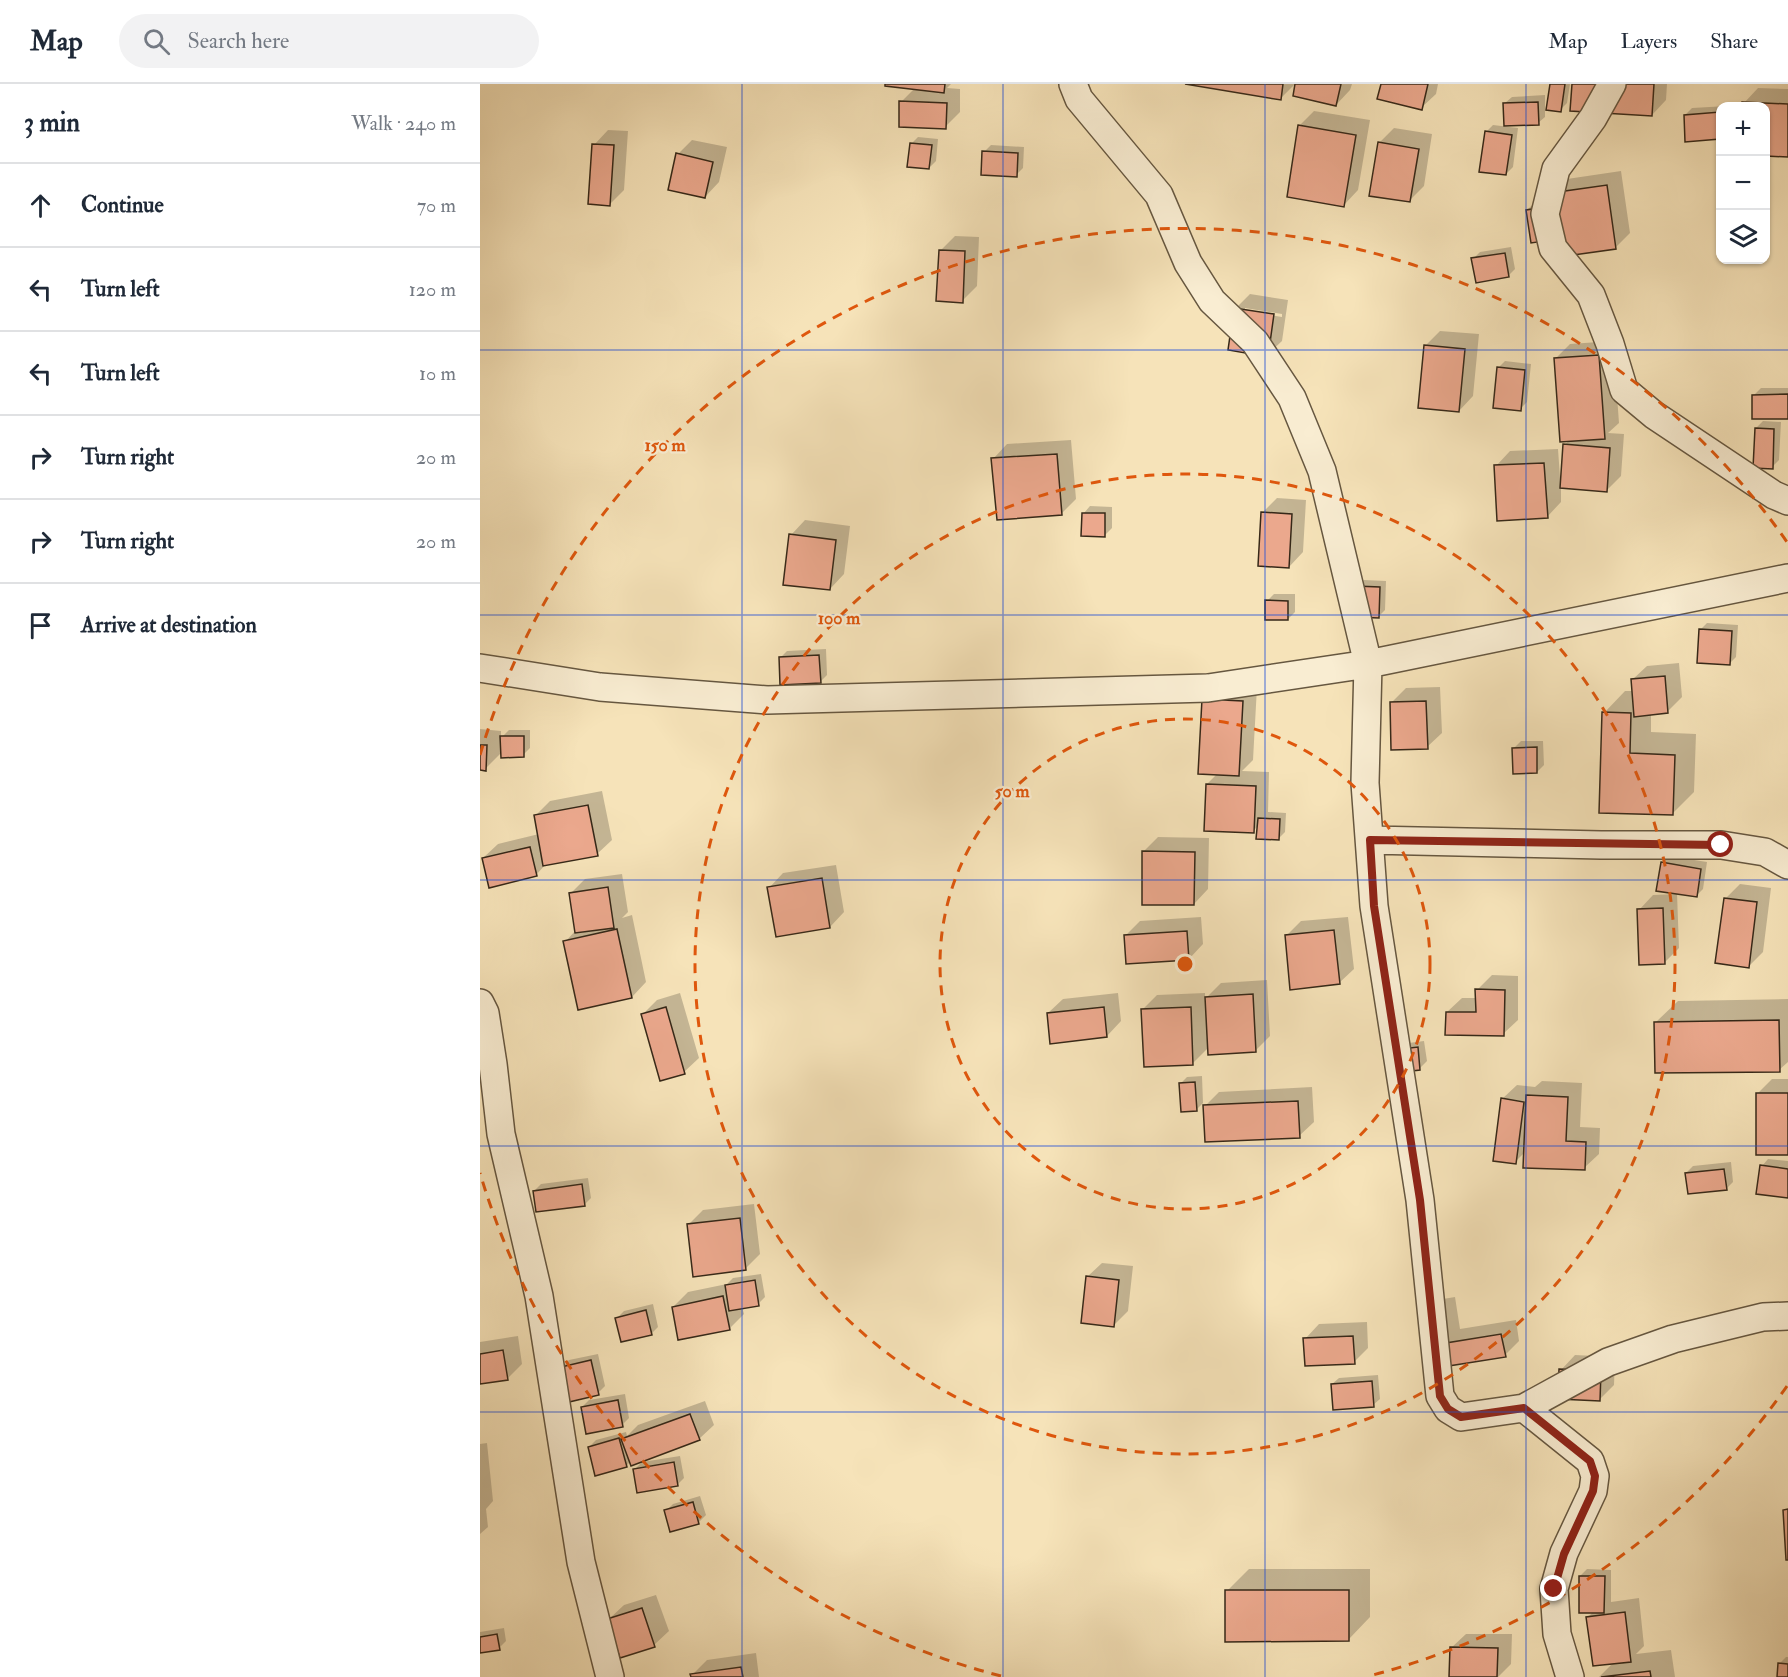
<!DOCTYPE html>
<meta charset="utf-8">
<style>
:root{--surface:#fff;--page:#f2f2f3;--text:#1f2937;--muted:#747a83;--line:#e0e1e3}
body{margin:0;font-family:"IM FELL Double Pica",serif;background:var(--page);color:var(--text)}
.controls{position:absolute;right:18px;top:18px;display:grid;overflow:hidden;border-radius:12px;box-shadow:0 2px 4px #0004}
.controls button{width:54px;height:54px;display:grid;place-items:center;padding:0;border:0;border-bottom:2px solid var(--line);background:var(--surface);color:var(--text);font:30px sans-serif}
.stop{position:absolute;width:18px;height:18px;margin:-14px;border:4px solid #8f2418;border-radius:50%;background:#fff}
.stop.end{background:#8f2418;border-color:#fff;box-shadow:0 2px 6px #0008}
.list{margin:0;padding:0;list-style:none}
h2{display:flex;justify-content:space-between;align-items:center;height:78px;margin:0;padding:0 24px;font-size:26px}
h2 small{font-size:20px;font-weight:400;color:var(--muted)}
.list li{display:grid;grid-template-columns:39px 1fr auto;gap:18px;align-items:center;box-sizing:border-box;height:84px;padding:0 24px;border-top:2px solid var(--line)}
.list b{display:block;font-size:22px;white-space:nowrap}
.list em{font-size:20px;font-style:normal;color:var(--muted)}
.icon{flex:none;width:33px;height:33px;fill:none;stroke:currentColor;stroke-width:2;stroke-linecap:round;stroke-linejoin:round}
.map{position:relative;flex:none;width:1308px;height:1593px;overflow:hidden}
header{display:flex;align-items:center;gap:36px;box-sizing:border-box;height:84px;padding:0 30px;background:var(--surface);border-bottom:2px solid var(--line)}
header strong{font-size:28px}
nav{display:flex;gap:33px;margin-inline-start:auto;font-size:21px}
.search{width:420px;height:54px;background:var(--page);display:flex;align-items:center;gap:15px;box-sizing:border-box;padding:0 21px;border-radius:33px;color:var(--muted);font-size:22px}
main{display:flex}
aside{flex:1;background:var(--surface)}
.map>svg:first-child{display:block}
.shadow{fill:#0003;fill-rule:evenodd}
.building{fill:#eba88d;stroke:#362818;stroke-width:1.5}
.lines{fill:none;stroke-linecap:round;stroke-linejoin:round}
.street-casing{stroke:#665740;stroke-width:30}
.street{stroke:#f9edd2;stroke-width:27}
.route{stroke:#8f2418;stroke-width:8}
.grid{fill:none;stroke:#1d4ed8;stroke-width:1.5;stroke-opacity:0.55}
.ring{fill:none;stroke:#df570d;stroke-width:3;stroke-dasharray:10 8}
.centre{fill:#df570d;stroke:#f9edd2;stroke-width:3}
.ring-label{font-size:18px;text-anchor:middle;font-weight:bold;fill:#df570d;stroke:#f9edd2;stroke-width:4.5;stroke-linejoin:round;paint-order:stroke}
</style>
<header>
<strong>Map</strong>
<div class="search"><svg class="icon" aria-label="search" viewBox="0 0 24 24"><circle cx="10" cy="10" r="6"/><path d="M15 15l6 6"/></svg>Search here</div>
<nav><a>Map</a><a>Layers</a><a>Share</a></nav>
</header>
<main>
<aside>
<h2>3 min<small>Walk · 240 m</small></h2>
<ul class="list">
<li><svg class="icon" aria-label="ahead" viewBox="0 0 24 24"><path d="M12 20V5M6 11l6-6 6 6"/></svg><div><b>Continue</b></div><em>70 m</em></li>
<li><svg class="icon" aria-label="left" viewBox="0 0 24 24"><path d="M17 20v-9H6M10 6l-5 5 5 5"/></svg><div><b>Turn left</b></div><em>120 m</em></li>
<li><svg class="icon" aria-label="left" viewBox="0 0 24 24"><path d="M17 20v-9H6M10 6l-5 5 5 5"/></svg><div><b>Turn left</b></div><em>10 m</em></li>
<li><svg class="icon" aria-label="right" viewBox="0 0 24 24"><path d="M7 20v-9h11M14 6l5 5-5 5"/></svg><div><b>Turn right</b></div><em>20 m</em></li>
<li><svg class="icon" aria-label="right" viewBox="0 0 24 24"><path d="M7 20v-9h11M14 6l5 5-5 5"/></svg><div><b>Turn right</b></div><em>20 m</em></li>
<li><svg class="icon" aria-label="arrive" viewBox="0 0 24 24"><path d="M6 21V4h12l-3 4 3 4H6"/></svg><div><b>Arrive at destination</b></div></li>
</ul>
</aside>
<div class="map">
<svg width="1308" height="1593" viewBox="0 0 1308 1593">
<rect width="100%" height="100%" fill="#f6e3b9"/>
<filter id="stains"><feTurbulence type="fractalNoise" baseFrequency=".00333" numOctaves="4"/><feColorMatrix values="0 0 0 0 .2 0 0 0 0 .09 0 0 0 0 .02 0 0 0 .5 -.17"/></filter>
<radialGradient id="worn" r=".72"><stop offset=".6" stop-color="#630" stop-opacity="0"/><stop offset="1" stop-color="#630" stop-opacity=".3"/></radialGradient>
<path class="shadow" d="M 406,0 L 471,0 L 467,4 L 480,5 L 480,28 L 465,43 L 421,18 L 435,4 Z
M 714,0 L 815,0 L 800,15 Z
M 817,0 L 872,0 L 870,6 L 856,21 Z
M 902,0 L 958,0 L 956,10 L 941,24 Z
M 1072,0 L 1090,0 L 1087,19 L 1080,26 Z
M 1093,0 L 1187,0 L 1186,16 L 1172,31 Z
M 1278,4 L 1308,5 L 1308,71 L 1286,71 L 1286,22 L 1264,22 L 1264,19 Z
M 1065,11 L 1065,33 L 1058,39 L 1025,19 L 1032,13 Z
M 1240,22 L 1240,53 L 1207,56 L 1205,31 L 1212,24 L 1247,22 Z
M 834,27 L 890,36 L 878,106 L 864,121 L 820,41 Z
M 1013,41 L 1038,44 L 1033,83 L 1026,90 L 1006,48 Z
M 914,44 L 952,50 L 944,102 L 929,117 L 899,59 Z
M 128,46 L 148,47 L 144,106 L 130,120 L 114,61 Z
M 438,53 L 458,55 L 456,77 L 449,84 L 431,60 Z
M 212,56 L 247,63 L 239,98 L 225,113 L 198,70 Z
M 511,61 L 544,63 L 543,84 L 536,91 L 504,68 Z
M 1141,87 L 1150,149 L 1136,163 L 1047,126 L 1062,112 L 1087,95 Z
M 475,152 L 499,153 L 497,202 L 482,217 L 460,167 Z
M 1031,163 L 1035,185 L 1028,192 L 993,175 L 1000,168 Z
M 770,210 L 808,216 L 802,257 L 787,271 L 756,224 ZM 765,224 L 802,230 L 802,233 L 765,227 Z
M 960,247 L 999,250 L 993,312 L 979,327 L 946,261 Z
M 1133,257 L 1139,339 L 1128,349 L 1144,350 L 1141,392 L 1126,407 L 1081,403 L 1081,418 L 1067,433 L 1016,382 L 1030,367 L 1078,365 L 1080,393 L 1082,393 L 1085,361 L 1090,355 L 1076,274 L 1090,260 Z
M 1025,277 L 1051,280 L 1047,318 L 1040,325 L 1018,284 Z
M 1281,304 L 1308,304 L 1308,333 L 1274,311 Z
M 1283,337 L 1301,338 L 1299,376 L 1292,383 L 1276,344 Z
M 591,356 L 596,415 L 581,430 L 513,375 L 527,360 Z
M 797,414 L 826,416 L 823,468 L 809,483 L 783,428 Z
M 610,422 L 632,423 L 632,444 L 625,451 L 604,429 Z
M 325,436 L 370,442 L 364,490 L 350,505 L 311,451 Z
M 884,496 L 906,497 L 905,526 L 898,533 L 877,503 Z
M 794,510 L 815,510 L 815,528 L 808,535 L 787,517 Z
M 1227,539 L 1258,541 L 1256,573 L 1249,580 L 1220,546 Z
M 346,565 L 347,591 L 340,598 L 300,574 L 307,567 Z
M 1199,579 L 1202,613 L 1187,628 L 1171,629 L 1171,648 L 1216,650 L 1214,708 L 1192,730 L 1121,727 L 1124,629 L 1145,607 L 1153,607 L 1152,596 L 1167,582 Z
M 738,601 L 777,603 L 773,676 L 762,687 L 789,688 L 788,728 L 806,729 L 805,748 L 798,755 L 778,742 L 773,747 L 727,700 L 738,689 Z
M 960,603 L 962,649 L 947,663 L 911,619 L 926,604 Z
M 0,645 L 21,647 L 21,654 L 29,646 L 50,646 L 50,664 L 43,671 L 22,668 L 5,685 L 0,685 Z
M 1041,657 L 1063,657 L 1064,681 L 1057,688 L 1034,664 Z
M 122,707 L 132,756 L 117,770 L 66,780 L 56,791 L 3,774 L 18,760 L 59,750 L 55,732 L 70,717 Z
M 678,753 L 729,754 L 728,805 L 714,820 L 663,768 Z
M 1189,772 L 1227,778 L 1223,805 L 1216,812 L 1197,809 L 1199,864 L 1184,879 L 1159,826 L 1173,811 L 1197,810 L 1182,779 Z
M 356,781 L 364,828 L 350,843 L 289,804 L 303,789 Z
M 142,790 L 148,828 L 142,834 L 152,831 L 166,898 L 152,913 L 85,858 L 96,846 L 90,810 L 105,795 Z
M 1260,800 L 1291,804 L 1283,868 L 1268,883 L 1245,815 Z
M 721,833 L 723,860 L 709,875 L 645,852 L 660,837 Z
M 868,833 L 874,885 L 859,899 L 806,852 L 821,837 Z
M 1012,891 L 1038,892 L 1038,936 L 1023,950 L 967,928 L 982,914 L 997,914 L 997,906 Z
M 787,896 L 790,952 L 775,967 L 729,963 L 713,979 L 663,925 L 677,911 L 725,909 L 725,915 L 741,899 Z
M 200,909 L 219,974 L 204,988 L 163,930 L 177,916 Z
M 638,909 L 641,937 L 627,952 L 568,929 L 583,915 Z
M 1308,915 L 1308,978 L 1299,986 L 1176,938 L 1198,917 Z
M 944,957 L 947,977 L 940,984 L 921,960 Z
M 722,992 L 723,1019 L 716,1026 L 700,1000 L 707,993 Z
M 1292,995 L 1308,995 L 1308,1069 L 1277,1010 Z
M 1062,997 L 1102,999 L 1100,1043 L 1120,1044 L 1119,1070 L 1104,1084 L 1045,1068 L 1035,1078 L 1022,1015 L 1037,1001 L 1055,1003 Z
M 832,1003 L 834,1038 L 819,1052 L 725,1022 L 739,1008 Z
M 1288,1075 L 1308,1077 L 1308,1113 L 1282,1082 Z
M 1251,1078 L 1253,1098 L 1246,1105 L 1206,1089 L 1213,1082 Z
M 108,1094 L 111,1114 L 104,1121 L 54,1107 L 61,1100 Z
M 274,1120 L 280,1170 L 265,1185 L 208,1141 L 223,1126 Z
M 622,1179 L 653,1182 L 648,1227 L 633,1242 L 607,1193 Z
M 281,1190 L 285,1213 L 278,1220 L 262,1223 L 264,1230 L 249,1245 L 193,1223 L 208,1208 L 247,1200 L 253,1194 Z
M 975,1213 L 980,1245 L 1036,1236 L 1039,1257 L 1025,1271 L 963,1281 L 957,1216 Z
M 173,1220 L 178,1243 L 171,1250 L 137,1234 L 144,1227 Z
M 887,1238 L 888,1264 L 874,1278 L 825,1255 L 839,1240 Z
M 38,1252 L 42,1280 L 27,1295 L 0,1299 L 0,1258 Z
M 118,1270 L 125,1302 L 118,1309 L 82,1283 L 89,1276 Z
M 1095,1271 L 1135,1273 L 1134,1301 L 1119,1316 L 1081,1286 Z
M 898,1291 L 900,1315 L 893,1321 L 852,1300 L 859,1294 Z
M 145,1310 L 149,1334 L 142,1341 L 102,1323 L 109,1316 Z
M 225,1317 L 234,1341 L 219,1355 L 151,1377 L 146,1382 L 109,1363 L 116,1356 L 146,1348 L 147,1352 L 158,1341 Z
M 7,1359 L 13,1417 L 6,1425 L 8,1443 L 0,1450 L 0,1360 Z
M 200,1372 L 204,1394 L 197,1401 L 155,1385 L 162,1378 Z
M 220,1412 L 226,1431 L 219,1438 L 191,1446 L 186,1427 L 193,1420 Z
M 769,1485 L 890,1485 L 890,1533 L 869,1555 L 747,1507 Z
M 1107,1485 L 1131,1486 L 1131,1518 L 1159,1514 L 1164,1562 L 1156,1570 L 1191,1566 L 1195,1593 L 1119,1593 L 1134,1578 L 1108,1533 L 1113,1528 L 1100,1492 Z
M 176,1511 L 189,1547 L 174,1561 L 129,1535 L 144,1521 Z
M 24,1544 L 26,1557 L 19,1564 L 0,1568 L 0,1548 Z
M 986,1550 L 1032,1550 L 1031,1580 L 1018,1593 L 971,1593 L 971,1564 Z
M 276,1569 L 279,1593 L 212,1593 L 212,1591 L 227,1576 Z
M 1306,1573 L 1308,1573 L 1308,1593 L 1298,1593 L 1299,1580 Z"/>
<path class="building" d="M 405,0 L 465,0 L 464,9 L 405,2 Z
M 705,0 L 803,0 L 801,16 Z
M 815,0 L 861,0 L 856,22 L 813,12 Z
M 901,0 L 948,0 L 942,26 L 897,15 Z
M 1070,0 L 1085,0 L 1081,28 L 1066,26 Z
M 1092,0 L 1174,0 L 1172,32 L 1090,27 Z
M 419,17 L 467,19 L 466,45 L 419,43 Z
M 1058,18 L 1059,41 L 1024,42 L 1023,19 Z
M 1262,18 L 1308,20 L 1308,73 L 1286,72 L 1286,22 L 1262,22 Z
M 1240,28 L 1240,55 L 1205,58 L 1204,31 Z
M 818,41 L 876,51 L 864,123 L 807,113 Z
M 1005,47 L 1032,51 L 1026,91 L 999,88 Z
M 898,58 L 939,65 L 930,118 L 889,112 Z
M 430,59 L 452,61 L 449,85 L 427,83 Z
M 112,60 L 134,61 L 130,122 L 108,120 Z
M 502,67 L 538,69 L 537,93 L 501,91 Z
M 196,69 L 233,78 L 225,114 L 188,106 Z
M 1127,101 L 1136,165 L 1079,173 L 1077,155 L 1051,159 L 1046,126 L 1073,122 L 1071,109 Z
M 459,166 L 485,167 L 483,219 L 456,217 Z
M 1025,169 L 1029,193 L 996,199 L 991,174 Z
M 754,224 L 794,230 L 788,273 L 748,266 Z
M 944,261 L 985,265 L 979,328 L 938,324 Z
M 1119,271 L 1125,355 L 1080,358 L 1074,274 Z
M 1017,283 L 1045,286 L 1041,327 L 1013,324 Z
M 1308,310 L 1308,335 L 1272,335 L 1272,311 Z
M 1275,344 L 1294,345 L 1293,385 L 1273,384 Z
M 1083,360 L 1130,364 L 1127,408 L 1080,404 Z
M 577,370 L 582,431 L 517,436 L 511,374 Z
M 1064,379 L 1068,434 L 1017,437 L 1014,381 Z
M 781,428 L 812,430 L 809,484 L 778,482 Z
M 602,429 L 625,429 L 625,453 L 601,452 Z
M 309,450 L 356,456 L 350,506 L 303,501 Z
M 875,502 L 900,503 L 899,534 L 874,533 Z
M 785,516 L 808,517 L 808,536 L 785,536 Z
M 1219,545 L 1252,547 L 1250,581 L 1217,579 Z
M 339,571 L 341,599 L 300,601 L 299,573 Z
M 1185,592 L 1188,629 L 1154,633 L 1151,595 Z
M 722,615 L 763,617 L 759,692 L 718,690 Z
M 946,617 L 948,665 L 911,666 L 910,618 Z
M 1122,628 L 1151,629 L 1150,669 L 1195,671 L 1193,731 L 1119,729 Z
M 20,652 L 44,652 L 44,673 L 21,674 Z
M 0,661 L 7,661 L 6,687 L 0,686 Z
M 1057,663 L 1057,689 L 1033,690 L 1032,664 Z
M 726,700 L 776,702 L 774,749 L 724,747 Z
M 108,721 L 118,772 L 63,782 L 54,731 Z
M 778,734 L 800,735 L 799,756 L 776,755 Z
M 50,763 L 57,792 L 9,804 L 2,774 Z
M 662,767 L 715,768 L 714,821 L 662,821 Z
M 1181,778 L 1221,785 L 1217,813 L 1176,807 Z
M 342,794 L 350,844 L 296,853 L 287,803 Z
M 128,803 L 134,844 L 95,849 L 89,809 Z
M 1244,814 L 1277,818 L 1269,884 L 1235,879 Z
M 1183,824 L 1185,880 L 1159,881 L 1157,825 Z
M 137,845 L 152,914 L 98,926 L 83,857 Z
M 854,846 L 860,900 L 810,906 L 805,851 Z
M 707,847 L 709,876 L 646,880 L 644,851 Z
M 995,905 L 1025,906 L 1024,952 L 965,951 L 966,928 L 996,928 Z
M 773,910 L 776,968 L 728,971 L 725,913 Z
M 186,923 L 205,990 L 180,997 L 161,930 Z
M 624,923 L 627,953 L 570,960 L 567,929 Z
M 711,923 L 713,981 L 664,983 L 661,925 Z
M 1299,936 L 1300,988 L 1175,989 L 1174,938 Z
M 938,963 L 940,986 L 915,989 L 913,966 Z
M 715,998 L 717,1027 L 701,1028 L 699,999 Z
M 1276,1009 L 1308,1009 L 1308,1071 L 1276,1071 Z
M 1046,1011 L 1088,1013 L 1086,1057 L 1106,1058 L 1105,1086 L 1043,1084 Z
M 1021,1014 L 1044,1018 L 1036,1080 L 1013,1077 Z
M 818,1017 L 820,1054 L 725,1058 L 723,1021 Z
M 1280,1081 L 1308,1085 L 1308,1114 L 1276,1110 Z
M 1244,1085 L 1247,1106 L 1208,1110 L 1205,1089 Z
M 102,1100 L 105,1122 L 56,1128 L 53,1107 Z
M 260,1134 L 266,1186 L 213,1193 L 207,1140 Z
M 606,1192 L 639,1196 L 634,1243 L 601,1239 Z
M 275,1196 L 279,1222 L 249,1227 L 245,1201 Z
M 243,1212 L 250,1246 L 198,1256 L 192,1223 Z
M 166,1226 L 172,1251 L 141,1258 L 135,1234 Z
M 1021,1250 L 1026,1273 L 962,1283 L 966,1259 Z
M 873,1252 L 875,1280 L 825,1282 L 823,1254 Z
M 23,1266 L 28,1296 L 0,1300 L 0,1270 Z
M 111,1276 L 119,1311 L 89,1318 L 81,1283 Z
M 1079,1285 L 1121,1287 L 1120,1317 L 1078,1315 Z
M 892,1297 L 894,1323 L 853,1326 L 851,1300 Z
M 138,1316 L 143,1343 L 106,1350 L 101,1323 Z
M 210,1330 L 220,1356 L 151,1382 L 141,1355 Z
M 139,1354 L 147,1383 L 115,1392 L 108,1363 Z
M 194,1378 L 198,1402 L 157,1409 L 153,1385 Z
M 213,1418 L 219,1440 L 190,1448 L 184,1426 Z
M 1308,1425 L 1308,1476 L 1306,1476 L 1303,1426 Z
M 1099,1492 L 1125,1492 L 1124,1529 L 1099,1529 Z
M 745,1506 L 869,1506 L 869,1557 L 745,1558 Z
M 162,1524 L 175,1563 L 140,1574 L 127,1535 Z
M 1145,1528 L 1151,1578 L 1113,1582 L 1106,1533 Z
M 17,1550 L 20,1566 L 0,1569 L 0,1553 Z
M 970,1563 L 1018,1564 L 1017,1593 L 969,1593 Z
M 1298,1579 L 1308,1580 L 1308,1593 L 1297,1593 Z
M 261,1583 L 263,1593 L 211,1593 L 210,1590 Z
M 1170,1587 L 1171,1593 L 1121,1593 Z"/>
<g class="lines">
<defs>
<path id="street" d="M 593,0 L 599,15 L 679,111 L 708,179 L 732,217 L 775,258 L 812,314 L 842,387 L 888,580 L 885,699 L 894,822 L 940,1116 L 960,1312 L 968,1325 L 981,1333 L 1044,1324 L 1128,1278 L 1193,1255 L 1283,1233 L 1308,1232
M 1132,0 L 1113,34 L 1076,85 L 1065,130 L 1073,164 L 1111,211 L 1130,260 L 1144,306 L 1174,331 L 1294,411 L 1308,417
M 0,584 L 120,603 L 287,616 L 728,604 L 888,580 L 1308,494
M 890,756 L 1121,761 L 1241,761 L 1285,768 L 1308,781
M 0,919 L 5,929 L 13,980 L 21,1050 L 59,1212 L 101,1478 L 130,1593
M 1044,1324 L 1110,1377 L 1115,1392 L 1113,1407 L 1084,1469 L 1074,1505 L 1077,1550 L 1090,1593"/>
</defs>
<use href="#street" class="street-casing"/>
<use href="#street" class="street"/>
</g>
<g class="lines">
<path class="route" d="M 1074,1505 L 1084,1470 L 1113,1407 L 1115,1392 L 1110,1377 L 1044,1324 L 981,1333 L 968,1325 L 960,1312 L 940,1116 L 894,822 L 890,756 L 1241,761"/>
</g>
<path class="grid" d="M 262,0 L 262,1593M 523,0 L 523,1593M 785,0 L 785,1593M 1046,0 L 1046,1593M 0,266 L 1308,266M 0,531 L 1308,531M 0,796 L 1308,796M 0,1062 L 1308,1062M 0,1328 L 1308,1328"/>
<g class="ring">
<circle cx="705" cy="880" r="245"/>
<circle cx="705" cy="880" r="490"/>
<path d="M1307 1302A735 735 0 0 1 889 1592M521 1592A735 735 0 0 1 0 1089M0 671A735 735 0 0 1 1307 458"/>
</g>
<circle cx="705" cy="880" r="9" class="centre"/>
<g class="ring-label">
<text x="185" y="367">150 m</text>
<text x="359" y="540">100 m</text>
<text x="532" y="713">50 m</text>
</g>
<rect width="100%" height="100%" filter="url(#stains)"/>
<rect width="100%" height="100%" fill="url(#worn)"/>
</svg>
<div class="controls">
<button>+</button>
<button>−</button>
<button><svg class="icon" aria-label="layers" viewBox="0 0 24 24"><path d="M12 4l9 5-9 5-9-5zM3 14l9 5 9-5"/></svg></button>
</div>
<div class="stop" style="left:1241px;top:761px"></div>
<div class="stop end" style="left:1074px;top:1505px"></div>
</div>
</main>
